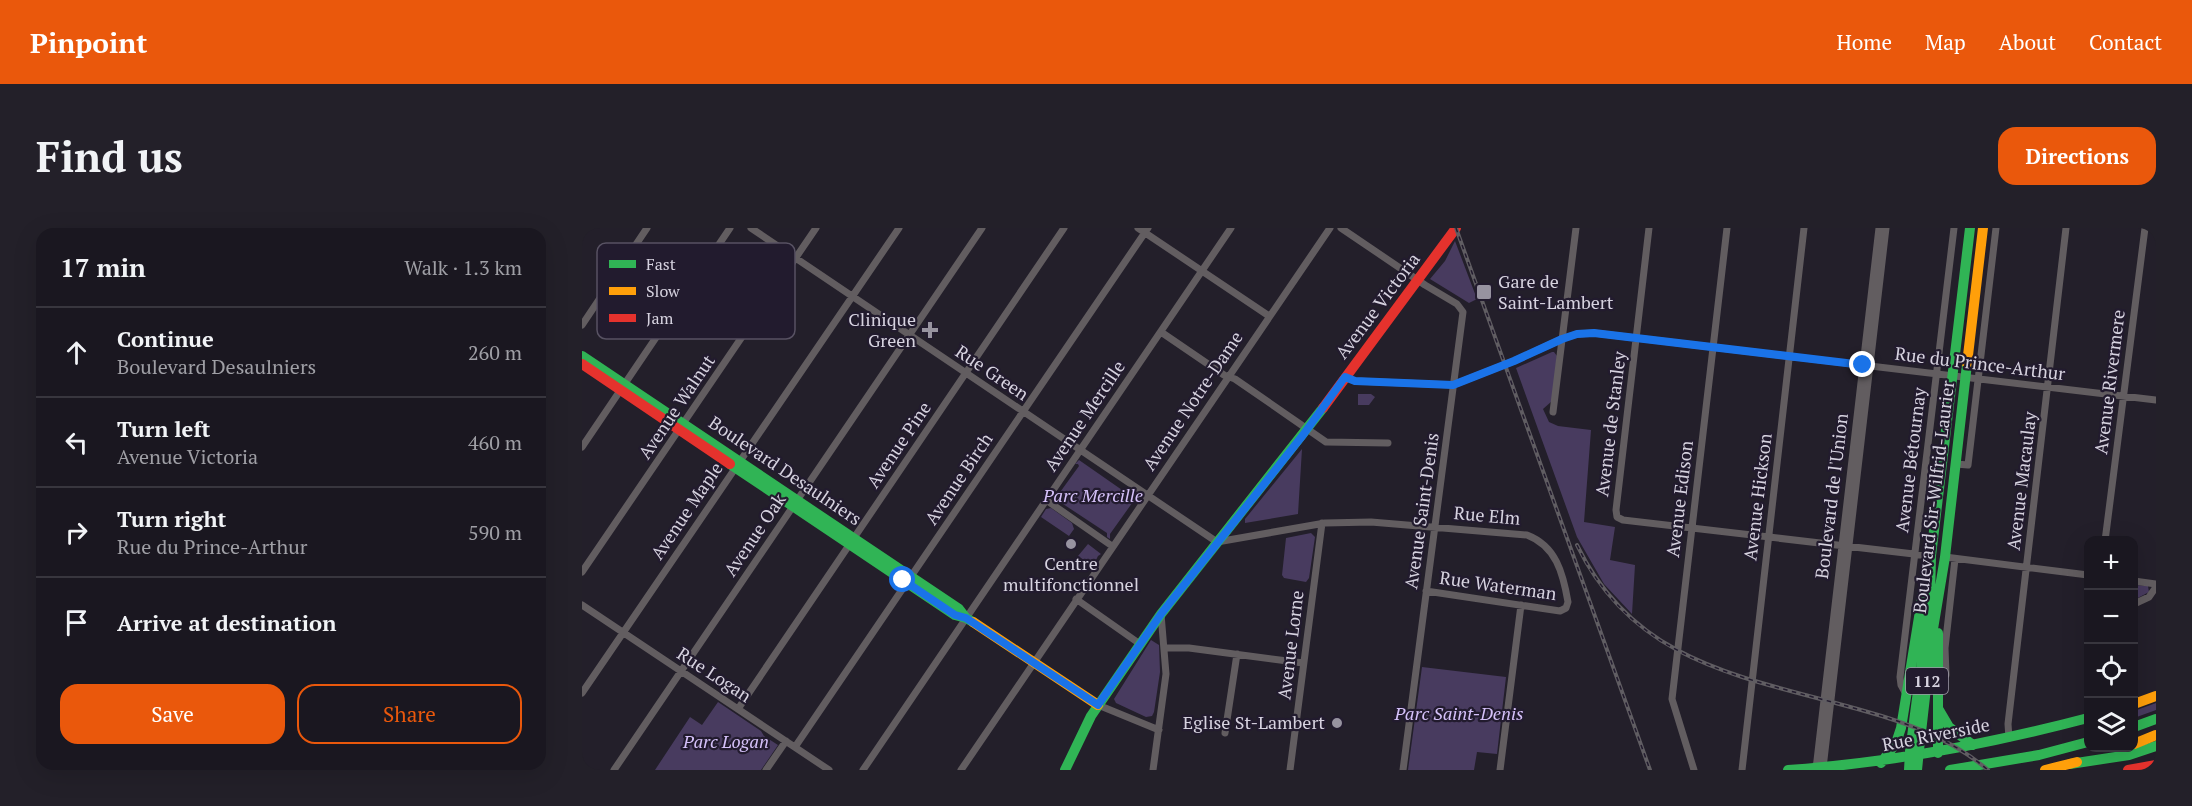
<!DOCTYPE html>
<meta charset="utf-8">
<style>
:root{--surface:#1a1720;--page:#232029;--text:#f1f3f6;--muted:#9f9fa5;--line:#38363e;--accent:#ea580c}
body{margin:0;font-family:"PT Serif",serif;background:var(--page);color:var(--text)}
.controls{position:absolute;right:18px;bottom:18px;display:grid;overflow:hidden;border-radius:12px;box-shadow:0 6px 24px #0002}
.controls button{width:54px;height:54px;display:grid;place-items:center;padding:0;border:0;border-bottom:2px solid var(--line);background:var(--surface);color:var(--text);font:30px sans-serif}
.stop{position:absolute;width:18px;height:18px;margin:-14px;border:4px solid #1a73e8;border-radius:50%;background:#fff}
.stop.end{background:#1a73e8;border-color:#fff;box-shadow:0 2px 6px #0008}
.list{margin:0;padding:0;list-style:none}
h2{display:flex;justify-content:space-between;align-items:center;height:78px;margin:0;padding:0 24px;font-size:26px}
h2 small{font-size:20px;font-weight:400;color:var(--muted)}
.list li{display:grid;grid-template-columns:39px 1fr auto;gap:18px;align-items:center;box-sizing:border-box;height:90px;padding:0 24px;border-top:2px solid var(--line)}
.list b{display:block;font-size:22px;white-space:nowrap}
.list p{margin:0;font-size:20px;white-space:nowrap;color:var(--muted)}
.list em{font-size:20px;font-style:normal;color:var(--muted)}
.actions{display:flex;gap:12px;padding:18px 24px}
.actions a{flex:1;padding:14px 0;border:2px solid var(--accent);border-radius:18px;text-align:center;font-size:21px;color:var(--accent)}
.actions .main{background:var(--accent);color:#fff}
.icon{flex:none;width:33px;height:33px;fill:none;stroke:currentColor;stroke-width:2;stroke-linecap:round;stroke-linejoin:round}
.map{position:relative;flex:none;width:1574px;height:542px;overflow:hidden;border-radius:18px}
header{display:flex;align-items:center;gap:36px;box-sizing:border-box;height:84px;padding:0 30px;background:var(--accent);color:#fff}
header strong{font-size:28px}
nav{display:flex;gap:33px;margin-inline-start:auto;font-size:21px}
.intro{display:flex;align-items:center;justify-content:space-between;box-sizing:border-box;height:144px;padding:0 36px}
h1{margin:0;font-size:42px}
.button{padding:15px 27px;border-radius:18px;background:var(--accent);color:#fff;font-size:21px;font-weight:700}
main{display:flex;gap:36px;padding:0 36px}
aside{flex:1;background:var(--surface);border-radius:18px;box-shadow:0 6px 24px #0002}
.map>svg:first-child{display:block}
.green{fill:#483b5f}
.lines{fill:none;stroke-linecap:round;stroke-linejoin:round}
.street{stroke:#625d60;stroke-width:7}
.fast{stroke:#30b455;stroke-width:10}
.slow{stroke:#ff9f0a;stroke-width:10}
.jam{stroke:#e5322d;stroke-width:10}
.rail-casing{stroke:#605d62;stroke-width:4}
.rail{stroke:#221b2e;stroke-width:1.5;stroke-dasharray:4.5;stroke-linecap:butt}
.fast-bridge{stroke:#30b455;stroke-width:10}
.route{stroke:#1a73e8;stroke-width:8}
.poi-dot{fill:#9793a0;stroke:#221b2e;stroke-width:2}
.labels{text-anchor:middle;stroke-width:4.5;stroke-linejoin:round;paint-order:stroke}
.shield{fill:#221b2e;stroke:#a09baa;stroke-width:1.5}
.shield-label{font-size:16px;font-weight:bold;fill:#d6d2df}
.poi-label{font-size:18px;fill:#d6d2df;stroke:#221b2e;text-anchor:end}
.street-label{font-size:18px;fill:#d6d2df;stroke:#221b2e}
.park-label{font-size:18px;font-style:italic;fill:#d5c1f9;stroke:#221b2e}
.key{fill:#221b2e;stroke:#585263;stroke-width:1.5}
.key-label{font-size:16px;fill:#d6d2df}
</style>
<header>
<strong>Pinpoint</strong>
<nav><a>Home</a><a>Map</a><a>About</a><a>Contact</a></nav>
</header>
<div class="intro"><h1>Find us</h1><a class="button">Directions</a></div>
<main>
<aside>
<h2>17 min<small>Walk · 1.3 km</small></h2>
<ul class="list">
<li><svg class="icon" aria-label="ahead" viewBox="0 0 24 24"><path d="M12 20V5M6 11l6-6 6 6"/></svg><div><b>Continue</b><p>Boulevard Desaulniers</p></div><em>260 m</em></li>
<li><svg class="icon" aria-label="left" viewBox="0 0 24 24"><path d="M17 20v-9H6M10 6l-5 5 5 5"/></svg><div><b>Turn left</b><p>Avenue Victoria</p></div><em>460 m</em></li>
<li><svg class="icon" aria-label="right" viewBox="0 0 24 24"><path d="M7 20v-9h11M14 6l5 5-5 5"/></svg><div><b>Turn right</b><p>Rue du Prince-Arthur</p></div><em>590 m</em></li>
<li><svg class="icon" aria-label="arrive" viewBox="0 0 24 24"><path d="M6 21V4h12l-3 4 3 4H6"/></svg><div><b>Arrive at destination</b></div></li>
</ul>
<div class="actions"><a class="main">Save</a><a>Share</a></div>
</aside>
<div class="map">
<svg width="1574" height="542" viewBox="0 0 1574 542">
<rect width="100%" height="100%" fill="#231f2a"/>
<path class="green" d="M 873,13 L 895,71 L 887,75 L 848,51 L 863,33 Z
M 970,124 L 972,124 L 975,128 L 970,173 L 961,181 L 967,194 L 976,198 L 1009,202 L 1002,294 L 1033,299 L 1028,332 L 1053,337 L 1050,386 L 1022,356 L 995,309 L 934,140 Z
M 776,166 L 789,166 L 793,169 L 787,177 L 776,177 Z
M 720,221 L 716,286 L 663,295 L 663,291 Z
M 497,232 L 553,271 L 528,306 L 528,311 L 525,309 L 525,305 L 481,276 L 477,276 L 472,272 L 472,267 L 476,267 L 497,238 L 496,236 L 493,236 Z
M 469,280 L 490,295 L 492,301 L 487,308 L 459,289 L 464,281 Z
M 729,305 L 733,309 L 727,350 L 724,354 L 702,350 L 700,347 L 704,310 Z
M 506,316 L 519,326 L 516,328 L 511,338 L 496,328 Z
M 1552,357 L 1566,358 L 1567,364 L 1552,372 Z
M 569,412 L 577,417 L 578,444 L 572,484 L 570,488 L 564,489 L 534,475 L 532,471 Z
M 840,439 L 924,449 L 915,526 L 895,524 L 892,542 L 826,542 Z
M 136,474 L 179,503 L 182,508 L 196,517 L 179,542 L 73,542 L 108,489 L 120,497 Z
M 1574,475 L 1574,482 L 1552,490 L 1552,483 Z"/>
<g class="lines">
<path class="street" d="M 169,0 L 635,314 L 743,295 L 789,294 L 945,307 C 974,318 981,345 986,374 L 984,380 L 978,383 L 844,363
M 556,0 L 687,88
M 759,0 L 843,57 L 875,76 L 881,84 L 821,542
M 1067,0 L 1034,282 L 1035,289 L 1041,292 L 1349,328
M 0,97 L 65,0
M 579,104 L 642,147 L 653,151 L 744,214 L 806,215
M 763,149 L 773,153 L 871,157 L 932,133 L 980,111 L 995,106 L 1012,105 L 1574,172
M 971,184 L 994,0
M 0,219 L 148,0
M 1374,236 L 1386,237 L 1414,0
M 464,272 L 530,318
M 1523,313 L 1563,0
M 1363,329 L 1506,347
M 0,344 L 234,0
M 1552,353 L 1574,356
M 494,371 L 558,416
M 1552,376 L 1567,369 L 1574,359
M 0,377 L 247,542
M 583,420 L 607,420 L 721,435
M 1364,447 L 1363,420 L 1373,331
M 0,465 L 317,0
M 1324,466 L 1319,457 L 1318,449 L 1372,0
M 516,477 L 577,502
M 156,481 L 482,0
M 643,505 L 655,426
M 1427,510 L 1426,496 L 1484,0
M 213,519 L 566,0
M 1241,540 L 1304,0
M 1234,541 L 1297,0
M 32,542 L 400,0
M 184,542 L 204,513
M 281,542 L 649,0
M 379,542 L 748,0
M 571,542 L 584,446 L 579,386
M 708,542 L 740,295
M 918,542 L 939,377
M 1112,542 L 1090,471 L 1145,0
M 1160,542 L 1222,0"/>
<path class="fast" d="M 0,128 L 377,381 L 384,390 L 391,394
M 148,236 L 373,387 L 384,390
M 1356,405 L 1356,525
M 1357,482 L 1367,499 L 1391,517
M 1552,499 L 1574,491
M 1337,522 L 1350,407 L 1363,329 L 1385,136
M 1328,524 L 1348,372 L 1349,328 L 1388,0
M 1299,535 L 1314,515 L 1319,500 L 1344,346
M 1488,536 L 1547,527 L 1574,518
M 483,542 L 509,488 L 579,386 L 741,180
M 1206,542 C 1308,535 1407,516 1506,490
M 1368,542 L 1457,527 L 1506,514"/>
<path class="slow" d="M 1385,136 L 1401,0
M 391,394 L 516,477
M 1552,476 L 1574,468
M 1552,516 L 1574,507
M 1463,542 L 1495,534"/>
<path class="jam" d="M 0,136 L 148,236
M 741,180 L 874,0
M 1546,542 L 1574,537"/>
<defs>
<path id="rail" d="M 874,0 L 1068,542
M 995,317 C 1053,437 1164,449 1279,482 C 1326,495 1368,510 1406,542"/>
</defs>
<use href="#rail" class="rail-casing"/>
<use href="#rail" class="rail"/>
<path class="fast-bridge" d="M 1327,542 L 1328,524
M 1335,542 L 1337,522"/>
</g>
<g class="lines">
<path class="route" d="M 321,352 L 373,387 L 384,390 L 516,477 L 579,386 L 721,207 L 763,149 L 773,153 L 871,157 L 932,133 L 980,111 L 995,106 L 1012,105 L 1281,137"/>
</g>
<g class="poi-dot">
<rect x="894" y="56" width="16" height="16" rx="3"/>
<path d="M345 93h6v6h6v6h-6v6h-6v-6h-6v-6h6z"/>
<circle cx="489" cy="316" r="6"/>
<circle cx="755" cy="495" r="6"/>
</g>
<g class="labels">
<rect class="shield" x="1324" y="440" width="42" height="26" rx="4.5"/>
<g class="shield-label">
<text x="1345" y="459">112</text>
</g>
<g class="poi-label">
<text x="916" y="60" text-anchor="start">Gare de<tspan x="916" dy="21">Saint-Lambert</tspan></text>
<text x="334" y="98">Clinique<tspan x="334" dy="21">Green</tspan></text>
<text x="489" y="342" text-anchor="middle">Centre<tspan x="489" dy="21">multifonctionnel</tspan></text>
<text x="743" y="501">Eglise St-Lambert</text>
</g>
<g class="street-label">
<text transform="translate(796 78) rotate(-53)" y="6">Avenue Victoria</text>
<text transform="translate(1398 136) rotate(7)" y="6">Rue du Prince-Arthur</text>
<text transform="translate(410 145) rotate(34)" y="6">Rue Green</text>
<text transform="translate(1528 154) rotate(-83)" y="6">Avenue Rivermere</text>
<text transform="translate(611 173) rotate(-56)" y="6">Avenue Notre-Dame</text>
<text transform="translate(95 179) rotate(-56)" y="6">Avenue Walnut</text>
<text transform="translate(503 188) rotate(-56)" y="6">Avenue Mercille</text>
<text transform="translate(1029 196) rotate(-83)" y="6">Avenue de Stanley</text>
<text transform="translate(317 217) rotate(-56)" y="6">Avenue Pine</text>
<text transform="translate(1329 232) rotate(-83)" y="6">Avenue Bétournay</text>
<text transform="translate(203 243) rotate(34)" y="6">Boulevard Desaulniers</text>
<text transform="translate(377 251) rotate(-56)" y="6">Avenue Birch</text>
<text transform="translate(1440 253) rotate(-83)" y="6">Avenue Macaulay</text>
<text transform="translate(1250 268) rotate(-83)" y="6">Boulevard de l'Union</text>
<text transform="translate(1176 269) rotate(-83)" y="6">Avenue Hickson</text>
<text transform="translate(1352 269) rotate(-83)" y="6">Boulevard Sir-Wilfrid-Laurier</text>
<text transform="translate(1098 271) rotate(-83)" y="6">Avenue Edison</text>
<text transform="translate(105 283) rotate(-56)" y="6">Avenue Maple</text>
<text transform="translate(840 283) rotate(-82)" y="6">Avenue Saint-Denis</text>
<text transform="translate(905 288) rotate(5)" y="6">Rue Elm</text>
<text transform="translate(173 307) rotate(-56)" y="6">Avenue Oak</text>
<text transform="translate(916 358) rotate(8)" y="6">Rue Waterman</text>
<text transform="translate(709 417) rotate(-83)" y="6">Avenue Lorne</text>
<text transform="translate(132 447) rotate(33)" y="6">Rue Logan</text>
<text transform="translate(1354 507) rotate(-11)" y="6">Rue Riverside</text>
</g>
<g class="park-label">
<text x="511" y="274">Parc Mercille</text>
<text x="877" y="492">Parc Saint-Denis</text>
<text x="144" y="520">Parc Logan</text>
</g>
</g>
<rect x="15" y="15" width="198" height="96" rx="9" class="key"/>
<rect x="27" y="32" width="27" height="8" fill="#30b455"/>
<rect x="27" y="59" width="27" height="8" fill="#ff9f0a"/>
<rect x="27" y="86" width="27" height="8" fill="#e5322d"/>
<g class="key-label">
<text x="64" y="42">Fast</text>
<text x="64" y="69">Slow</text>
<text x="64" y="96">Jam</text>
</g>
</svg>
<div class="controls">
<button>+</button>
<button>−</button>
<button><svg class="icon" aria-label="locate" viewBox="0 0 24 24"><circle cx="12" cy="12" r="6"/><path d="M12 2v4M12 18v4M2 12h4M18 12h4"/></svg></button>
<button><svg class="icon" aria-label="layers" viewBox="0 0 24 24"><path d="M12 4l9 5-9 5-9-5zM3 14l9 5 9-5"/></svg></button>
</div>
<div class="stop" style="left:321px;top:352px"></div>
<div class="stop end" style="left:1281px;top:137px"></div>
</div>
</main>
